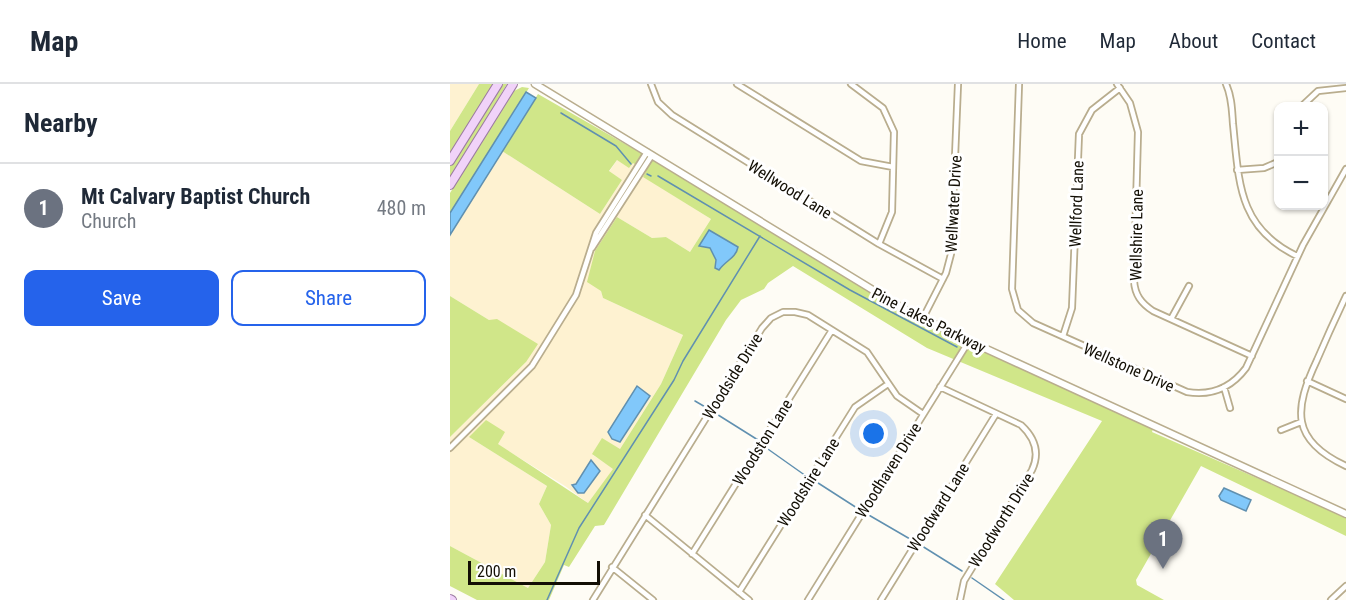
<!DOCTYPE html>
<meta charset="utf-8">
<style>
:root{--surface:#fff;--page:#f2f2f3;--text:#1f2937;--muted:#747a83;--line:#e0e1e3;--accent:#2563eb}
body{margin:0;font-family:"Roboto Condensed",sans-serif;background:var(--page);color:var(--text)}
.controls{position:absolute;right:18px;top:18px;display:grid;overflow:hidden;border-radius:12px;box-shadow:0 2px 4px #0004}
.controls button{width:54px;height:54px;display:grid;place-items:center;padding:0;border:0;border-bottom:2px solid var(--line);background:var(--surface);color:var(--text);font:30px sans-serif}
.scale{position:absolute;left:18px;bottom:15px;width:132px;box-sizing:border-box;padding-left:6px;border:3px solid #120e04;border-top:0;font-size:16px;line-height:21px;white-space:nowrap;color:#120e04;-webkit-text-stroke:4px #fff;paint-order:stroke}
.you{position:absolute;left:424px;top:350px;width:21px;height:21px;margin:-15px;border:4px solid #fff;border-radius:50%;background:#1a73e8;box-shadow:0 0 0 9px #1a73e833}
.badge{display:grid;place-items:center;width:39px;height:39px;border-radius:50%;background:var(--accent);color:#fff;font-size:20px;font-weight:700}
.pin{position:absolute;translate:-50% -50px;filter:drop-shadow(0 2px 3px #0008)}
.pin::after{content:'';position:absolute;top:32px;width:21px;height:18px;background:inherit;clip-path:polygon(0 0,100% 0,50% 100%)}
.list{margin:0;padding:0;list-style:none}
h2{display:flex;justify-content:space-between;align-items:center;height:78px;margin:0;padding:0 24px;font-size:26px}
h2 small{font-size:20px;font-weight:400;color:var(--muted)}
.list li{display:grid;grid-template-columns:39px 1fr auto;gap:18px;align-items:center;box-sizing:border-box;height:90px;padding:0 24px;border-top:2px solid var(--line)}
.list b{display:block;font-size:22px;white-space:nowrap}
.list p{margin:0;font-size:20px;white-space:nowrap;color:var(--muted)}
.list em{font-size:20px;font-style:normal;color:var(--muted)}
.actions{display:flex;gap:12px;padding:18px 24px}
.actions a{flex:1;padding:14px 0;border:2px solid var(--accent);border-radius:12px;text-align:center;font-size:21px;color:var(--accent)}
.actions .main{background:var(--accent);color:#fff}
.map{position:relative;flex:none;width:896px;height:516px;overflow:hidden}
header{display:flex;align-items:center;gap:36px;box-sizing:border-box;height:84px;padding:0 30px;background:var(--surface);border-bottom:2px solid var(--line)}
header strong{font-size:28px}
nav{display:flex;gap:33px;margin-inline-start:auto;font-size:21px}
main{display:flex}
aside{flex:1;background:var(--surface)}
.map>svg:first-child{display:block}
.built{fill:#fef2d1}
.green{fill:#d0e689}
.water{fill:#81c8fa;stroke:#6090b0;stroke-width:1.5}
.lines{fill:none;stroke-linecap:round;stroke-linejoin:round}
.stream{stroke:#6090b0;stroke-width:1.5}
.minor-casing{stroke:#b9ad8e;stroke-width:8}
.tertiary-casing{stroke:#b9ad8e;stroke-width:9}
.primary-casing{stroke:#9c7ba1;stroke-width:10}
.minor{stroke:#fff;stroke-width:4.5}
.tertiary{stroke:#fff;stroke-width:6}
.primary{stroke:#f1d3f9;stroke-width:8}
.labels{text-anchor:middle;stroke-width:6;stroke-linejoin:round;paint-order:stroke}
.street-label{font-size:16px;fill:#120e04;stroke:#fff}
</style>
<header>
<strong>Map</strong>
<nav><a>Home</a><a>Map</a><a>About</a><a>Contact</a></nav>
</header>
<main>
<aside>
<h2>Nearby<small></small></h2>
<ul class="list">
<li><span class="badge" style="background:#6b7280">1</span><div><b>Mt Calvary Baptist Church</b><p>Church</p></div><em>480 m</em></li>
</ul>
<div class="actions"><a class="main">Save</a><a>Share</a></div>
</aside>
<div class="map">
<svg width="896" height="516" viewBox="0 0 896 516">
<rect width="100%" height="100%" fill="#fefcf5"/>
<path class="built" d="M 0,0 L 29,0 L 0,47 Z
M 52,67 L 150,130 L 172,96 L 159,88 L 167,76 L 182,78 L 197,87 L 194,93 L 261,135 L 240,168 L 216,153 L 202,154 L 167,133 L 151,207 L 153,214 L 233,251 L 211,300 L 170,365 L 143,371 L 164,385 L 138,419 L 115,402 L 47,360 L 19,353 L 97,402 L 89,420 L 101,441 L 95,478 L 78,504 L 0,462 L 0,353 L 76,278 L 39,236 L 0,212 L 0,151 Z"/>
<path class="green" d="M 29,0 L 45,0 L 0,73 L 0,47 Z
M 52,0 L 57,0 L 0,96 L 0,82 Z
M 72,3 L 79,4 L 0,129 L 0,109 L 64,7 Z
M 88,10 L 238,96 L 442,221 L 508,256 L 703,345 L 702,348 L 896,433 L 896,452 L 751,382 L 686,496 L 687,501 L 714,516 L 564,516 L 545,500 L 652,337 L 477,264 L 343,182 L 318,199 L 314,205 L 291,216 L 276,236 L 154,441 L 145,442 L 119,483 L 114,481 L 99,516 L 27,516 L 0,502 L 0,462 L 78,504 L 95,478 L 101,441 L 89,420 L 97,402 L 19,353 L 36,336 L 55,348 L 48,360 L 138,419 L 163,385 L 142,370 L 152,354 L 170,365 L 211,300 L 233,251 L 153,214 L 151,207 L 137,198 L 145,167 L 167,133 L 202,154 L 216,153 L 240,168 L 261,135 L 193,93 L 196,87 L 183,79 L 179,84 L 167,76 L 159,87 L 172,96 L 150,130 L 52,67 Z
M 0,212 L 39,236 L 47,235 L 88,260 L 76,278 L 0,353 Z"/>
<path class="water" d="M 76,8 L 86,14 L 0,151 L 0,129 Z
M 259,146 L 288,163 C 286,174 275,177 269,186 L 265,184 L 266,176 L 260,164 L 249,162 Z
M 187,302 L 200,312 L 170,358 L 162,355 L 158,348 Z
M 141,376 L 150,387 L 134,409 L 128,409 L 122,401 L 126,400 Z
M 774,404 L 801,416 L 796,427 L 771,416 L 769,412 Z"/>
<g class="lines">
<path class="stream" d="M 111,29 L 166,62 L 181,80
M 197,90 L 201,92
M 208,92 L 400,206 L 507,263
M 245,317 L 257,324
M 265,329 L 308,356
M 315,363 L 356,392
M 365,397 L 407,424
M 417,430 L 460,455
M 472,462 L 512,487
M 522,494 L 554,516
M 97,516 L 129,444 L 224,296 L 233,277 L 310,152"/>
<defs>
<path id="minor" d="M 201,0 L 208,18 L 222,31 L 429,160 L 493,195
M 287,0 L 411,77 L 443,83
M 401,0 L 433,24 L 444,48 L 442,128 L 429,160
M 569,0 L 562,205 L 568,226 L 583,239 L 737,308 C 761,312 781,304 796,284 L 853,161 L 896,85
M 667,0 L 680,19 L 688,48 L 684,197 C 685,211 691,219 703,227 L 802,272
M 776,0 C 782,13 782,27 783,40 C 789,98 788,144 847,172
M 852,22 L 868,7 L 896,4
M 787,86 L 814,84 L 828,78
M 142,164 L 202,71
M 896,212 C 886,233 876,255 867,276 C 844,325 840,356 896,382
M 473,234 L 496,189 L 501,170 L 508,0
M 721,235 L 739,202
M 613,252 L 622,224 L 629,50 L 642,26 L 670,4
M 857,297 L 896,315
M 490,303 L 571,341 C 585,354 590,369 582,386 L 514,497 L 510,516
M 774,303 L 780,324
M 831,346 L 851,338
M 0,364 L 82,282 L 126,211 L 146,149 L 197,68
M 195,431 L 299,516
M 242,470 L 382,246
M 162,483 L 203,516
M 289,508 L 405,323 L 438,300
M 143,516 L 312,244 L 321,234 L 333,228 L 345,228 L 358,231 L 417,268 L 447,312 L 473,330
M 358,516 L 519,257
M 431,516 L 546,330
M 881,516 L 896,502"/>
<path id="tertiary" d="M 85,0 L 454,225 L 519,257 L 896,430"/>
<path id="primary" d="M 0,77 L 48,0
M 0,101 L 63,0
M 0,515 L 2,516"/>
</defs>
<use href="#minor" class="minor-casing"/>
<use href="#tertiary" class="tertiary-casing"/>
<use href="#primary" class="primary-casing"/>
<use href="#minor" class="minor"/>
<use href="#tertiary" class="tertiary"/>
<use href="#primary" class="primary"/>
</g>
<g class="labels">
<g class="street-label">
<text transform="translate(340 105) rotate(32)" y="6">Wellwood Lane</text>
<text transform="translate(503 120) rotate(-87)" y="6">Wellwater Drive</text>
<text transform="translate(626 120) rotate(-88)" y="6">Wellford Lane</text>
<text transform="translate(686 151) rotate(-89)" y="6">Wellshire Lane</text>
<text transform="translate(479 236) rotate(27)" y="6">Pine Lakes Parkway</text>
<text transform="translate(679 283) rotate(24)" y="6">Wellstone Drive</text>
<text transform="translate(282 292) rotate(-58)" y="6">Woodside Drive</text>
<text transform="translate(312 358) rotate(-58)" y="6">Woodston Lane</text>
<text transform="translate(438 386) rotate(-58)" y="6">Woodhaven Drive</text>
<text transform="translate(358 398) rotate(-58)" y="6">Woodshire Lane</text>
<text transform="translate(488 423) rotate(-58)" y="6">Woodward Lane</text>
<text transform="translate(551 436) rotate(-58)" y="6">Woodworth Drive</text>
</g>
</g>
</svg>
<div class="controls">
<button>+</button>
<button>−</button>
</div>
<div class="scale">200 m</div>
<div class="you"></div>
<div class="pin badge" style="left:713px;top:485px;background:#6b7280">1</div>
</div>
</main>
